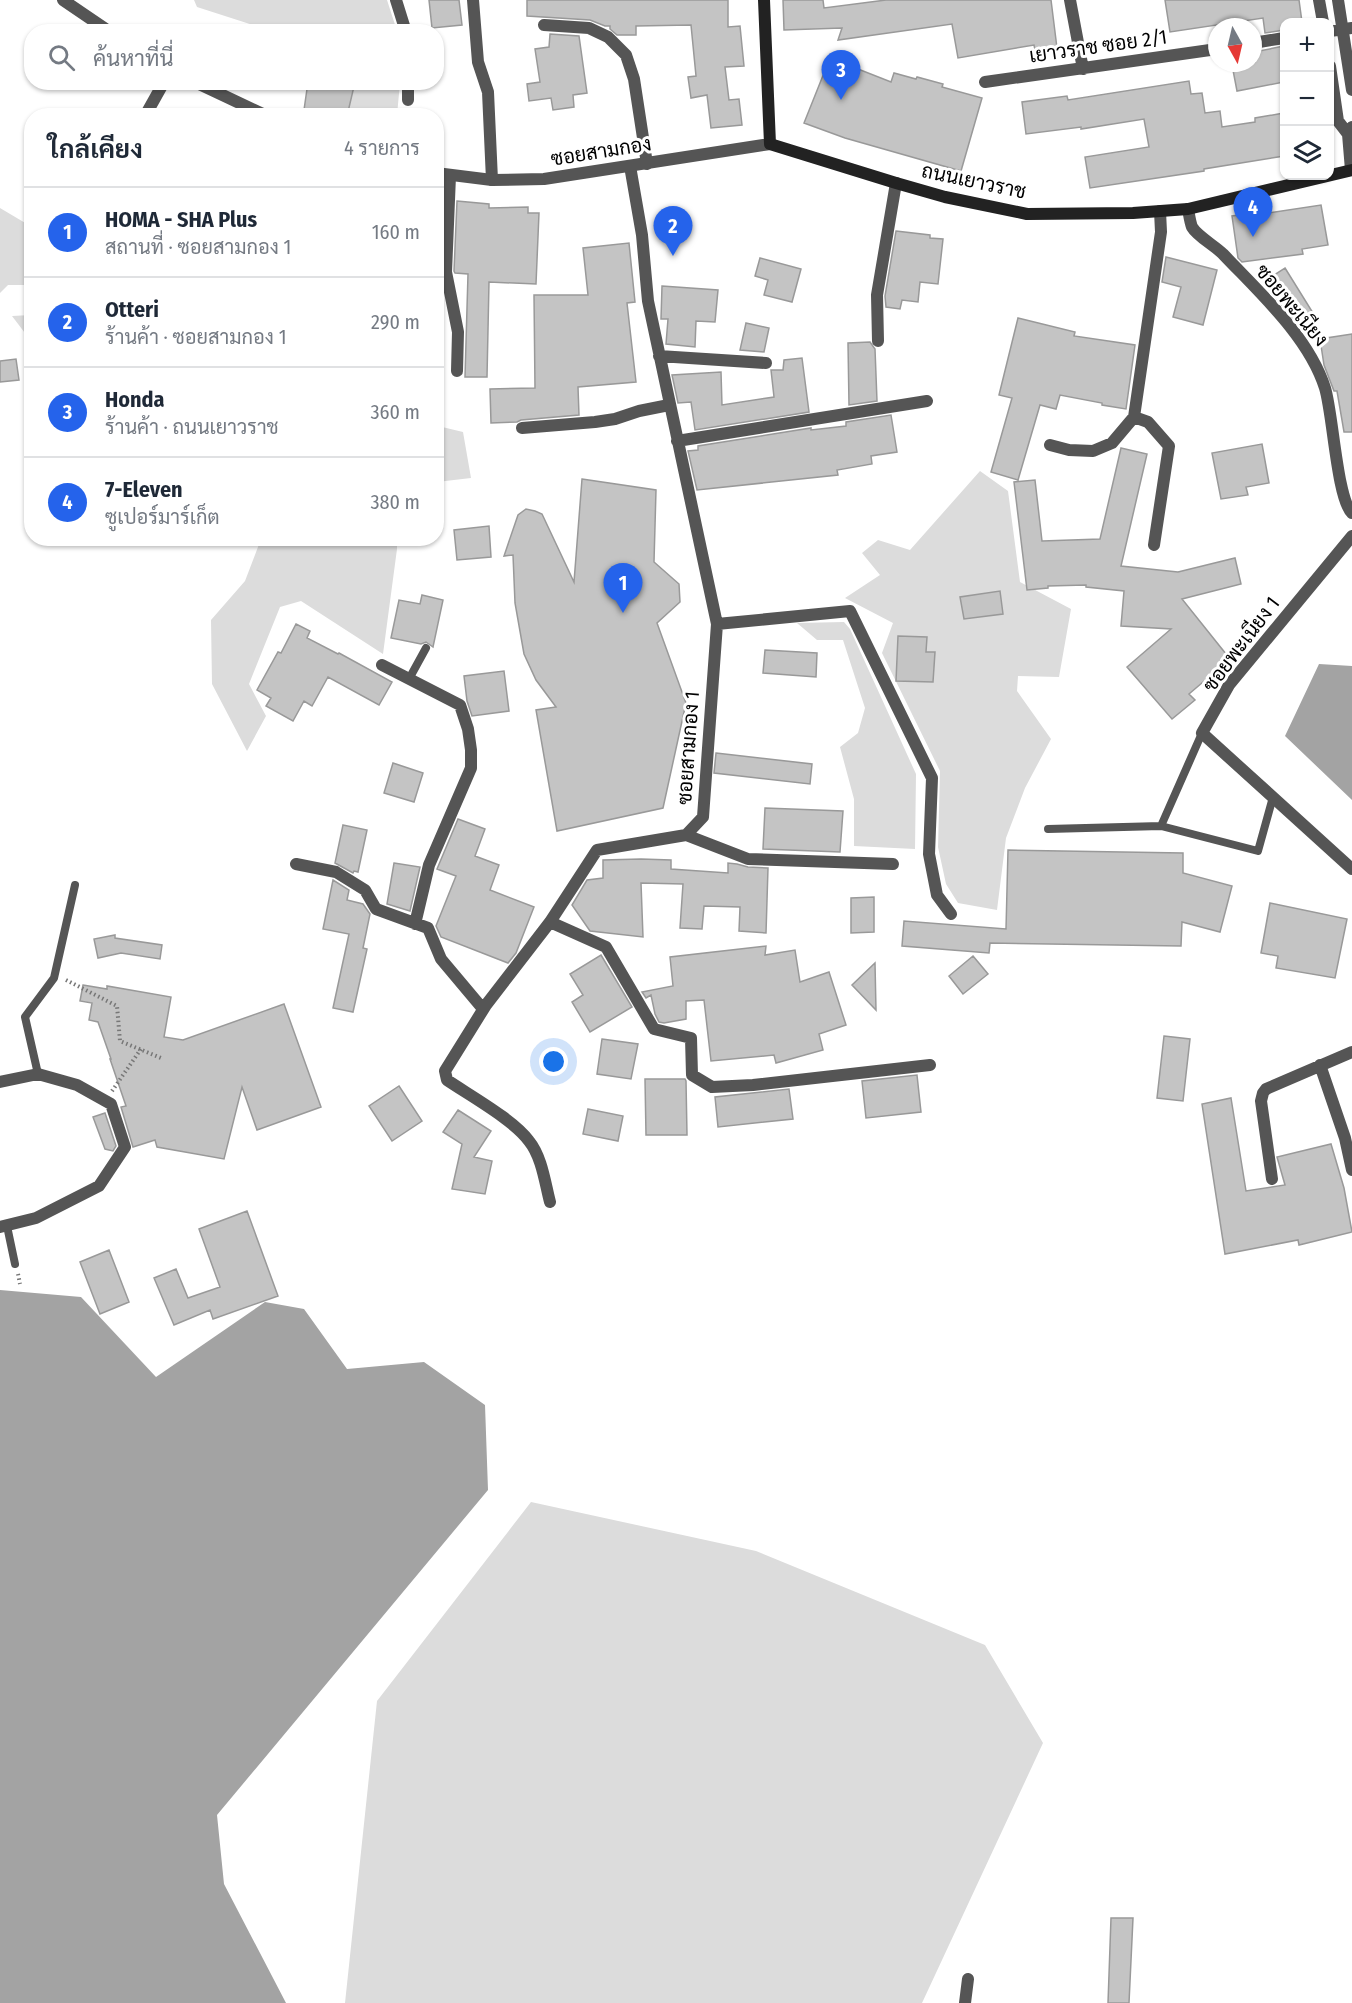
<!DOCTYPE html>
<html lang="th">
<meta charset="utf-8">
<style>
:root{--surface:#fff;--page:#f2f2f3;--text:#1f2937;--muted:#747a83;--line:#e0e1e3;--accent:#2563eb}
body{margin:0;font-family:"Fira Sans Condensed",Sarabun,sans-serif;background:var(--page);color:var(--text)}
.controls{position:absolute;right:18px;top:18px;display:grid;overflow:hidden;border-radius:12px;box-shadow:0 2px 4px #0004}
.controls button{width:54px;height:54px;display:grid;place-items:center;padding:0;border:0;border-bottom:2px solid var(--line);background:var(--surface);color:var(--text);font:30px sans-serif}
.compass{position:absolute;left:1208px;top:18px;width:54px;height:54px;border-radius:50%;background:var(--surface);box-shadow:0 2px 4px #0004;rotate:172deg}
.you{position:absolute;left:554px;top:1062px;width:21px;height:21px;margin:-15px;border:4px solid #fff;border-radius:50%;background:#1a73e8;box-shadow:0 0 0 9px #1a73e833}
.badge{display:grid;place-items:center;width:39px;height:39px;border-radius:50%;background:var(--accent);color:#fff;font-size:20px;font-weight:700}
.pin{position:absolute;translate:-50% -50px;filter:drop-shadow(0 2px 3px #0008)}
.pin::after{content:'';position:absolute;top:32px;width:21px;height:18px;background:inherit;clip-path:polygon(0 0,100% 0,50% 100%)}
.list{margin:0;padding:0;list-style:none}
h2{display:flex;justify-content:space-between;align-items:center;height:78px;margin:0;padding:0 24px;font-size:26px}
h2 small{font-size:20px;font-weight:400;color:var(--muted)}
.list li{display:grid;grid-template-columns:39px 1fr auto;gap:18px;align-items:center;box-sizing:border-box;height:90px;padding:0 24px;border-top:2px solid var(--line)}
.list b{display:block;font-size:22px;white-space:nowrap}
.list p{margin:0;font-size:20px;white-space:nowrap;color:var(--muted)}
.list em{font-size:20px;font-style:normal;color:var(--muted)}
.icon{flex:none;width:33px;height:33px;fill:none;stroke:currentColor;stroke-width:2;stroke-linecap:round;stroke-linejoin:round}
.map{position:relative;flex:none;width:1352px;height:2003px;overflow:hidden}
.search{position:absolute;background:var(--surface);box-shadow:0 2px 4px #0004;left:24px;top:24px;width:420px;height:66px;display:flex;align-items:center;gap:15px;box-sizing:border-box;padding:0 21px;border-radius:24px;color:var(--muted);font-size:22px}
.panel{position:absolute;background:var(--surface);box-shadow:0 2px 4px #0004;left:24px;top:108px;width:420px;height:438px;border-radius:24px}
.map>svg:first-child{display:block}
.green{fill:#dcdcdc}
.water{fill:#a3a3a3}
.building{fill:#c4c4c4;stroke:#999;stroke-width:1.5}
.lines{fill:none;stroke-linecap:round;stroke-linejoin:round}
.path{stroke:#777;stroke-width:4;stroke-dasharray:1.5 3;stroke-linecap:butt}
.service{stroke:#555;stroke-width:8}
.minor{stroke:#555;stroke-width:12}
.tertiary{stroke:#555;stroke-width:12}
.secondary{stroke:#222;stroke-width:12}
.labels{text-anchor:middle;stroke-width:6;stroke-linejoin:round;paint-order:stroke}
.street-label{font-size:20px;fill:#000;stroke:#fff}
</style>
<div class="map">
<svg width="1352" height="2003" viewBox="0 0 1352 2003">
<rect width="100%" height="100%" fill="#fff"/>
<path class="green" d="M 194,0 L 387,0 L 397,31 L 272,31 L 197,7 Z
M 352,83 L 400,83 L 397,115 L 348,116 Z
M 0,208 L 32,227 L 31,285 L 8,285 L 0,293 Z
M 31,315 L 32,315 L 31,341 L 12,316 Z
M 436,411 L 438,426 L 463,432 L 471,478 L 437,482 Z
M 980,471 L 1008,491 L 1020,582 L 1071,609 L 1059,677 L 1018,676 L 1017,691 L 1051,739 L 1025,788 L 1006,838 L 997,910 L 958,903 L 946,884 L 938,847 L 940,771 L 882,653 L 893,623 L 845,598 L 880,575 L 862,553 L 878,540 L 910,550 Z
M 261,539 L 397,539 L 397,549 L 383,654 L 301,601 L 280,607 L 249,684 L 266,716 L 247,751 L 212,684 L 211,620 L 245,581 Z
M 844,622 L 850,629 L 916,774 L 915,849 L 854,846 L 854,799 L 840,747 L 858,733 L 865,708 L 843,640 L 817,640 L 797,623 Z
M 531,1502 L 756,1551 L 985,1645 L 1043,1743 L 922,2003 L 345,2003 L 377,1701 Z"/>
<path class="water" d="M 1319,664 L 1352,666 L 1352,800 L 1285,736 Z
M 0,1290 L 81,1297 L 156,1377 L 265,1302 L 304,1309 L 347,1369 L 424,1362 L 485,1405 L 488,1490 L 217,1815 L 224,1884 L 286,2003 L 0,2003 Z"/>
<path class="building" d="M 429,0 L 459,0 L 462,25 L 432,28 Z
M 527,0 L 728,0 L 728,27 L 740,26 L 744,66 L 725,67 L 729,100 L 739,99 L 742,125 L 711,128 L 707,95 L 691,98 L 688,77 L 696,76 L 691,25 L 636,26 L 636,35 L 617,35 L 610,29 L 610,26 L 605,26 L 590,20 L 527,16 Z
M 783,0 L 823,0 L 824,8 L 886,0 L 1051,0 L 1057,48 L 1035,50 L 1034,45 L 958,58 L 952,24 L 838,40 L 842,28 L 784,30 Z
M 1165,0 L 1299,0 L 1302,22 L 1284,22 L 1284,30 L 1265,33 L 1263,18 L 1170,32 Z
M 550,34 L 579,36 L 587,93 L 573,95 L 574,107 L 553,110 L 551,98 L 529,101 L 527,84 L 540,82 L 535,49 L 549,47 Z
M 1284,46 L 1284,82 L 1237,91 L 1232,65 L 1253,63 L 1255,62 L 1254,52 Z
M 830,58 L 891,82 L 894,73 L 916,79 L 917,77 L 943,84 L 942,87 L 982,98 L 961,171 L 845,138 L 804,123 Z
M 1189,81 L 1191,94 L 1202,93 L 1205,113 L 1220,111 L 1222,127 L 1255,122 L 1255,118 L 1284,113 L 1284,156 L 1204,169 L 1204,171 L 1090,188 L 1085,157 L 1149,147 L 1144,119 L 1081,129 L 1081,127 L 1026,134 L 1022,102 L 1067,96 L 1068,100 Z
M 308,82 L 355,82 L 348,112 L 341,111 L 339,116 L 319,116 L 304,110 Z
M 457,201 L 489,204 L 489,208 L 528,207 L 528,213 L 539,213 L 536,284 L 489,282 L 487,377 L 465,377 L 468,274 L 455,273 L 454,271 Z
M 1321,205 L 1328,245 L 1302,249 L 1303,254 L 1242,262 L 1238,258 L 1232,216 L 1268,211 L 1269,213 Z
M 896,231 L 930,235 L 930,238 L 943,239 L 938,284 L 920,282 L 918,302 L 902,300 L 900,309 L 886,307 L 885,296 Z
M 629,243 L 635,302 L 627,303 L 636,382 L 578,387 L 579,415 L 521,420 L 517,422 L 491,423 L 490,389 L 535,388 L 534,295 L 588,295 L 583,248 Z
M 1166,257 L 1217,270 L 1203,325 L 1173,317 L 1181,287 L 1162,282 Z
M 760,258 L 801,269 L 792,302 L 764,295 L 768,280 L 755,276 Z
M 1285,268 L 1313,313 L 1297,323 L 1263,282 Z
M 662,286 L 718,290 L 715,322 L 696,321 L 695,347 L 666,344 L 668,319 L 661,319 Z
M 1018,318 L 1075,332 L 1074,336 L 1135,345 L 1126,409 L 1102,405 L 1102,403 L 1060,395 L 1056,409 L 1040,405 L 1018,480 L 991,472 L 1012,398 L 999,395 Z
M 746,323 L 769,328 L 764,352 L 740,350 Z
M 1352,334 L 1352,432 L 1344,432 L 1337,391 L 1334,391 L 1324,365 L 1320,339 Z
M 870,342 L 875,349 L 877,401 L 849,405 L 848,343 Z
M 802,358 L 809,412 L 695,430 L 691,402 L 678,403 L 672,375 L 721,372 L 722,405 L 774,397 L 771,370 L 783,370 L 784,360 Z
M 16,359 L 19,380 L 0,382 L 0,361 Z
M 891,415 L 897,452 L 871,456 L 872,464 L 837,470 L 838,475 L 697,490 L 688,451 L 698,450 L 698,446 L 811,428 L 811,430 L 846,426 L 846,422 Z
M 1262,444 L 1269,483 L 1246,487 L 1248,495 L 1221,499 L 1212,453 Z
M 1121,448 L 1147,454 L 1121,566 L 1178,572 L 1235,558 L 1241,584 L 1182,599 L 1230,659 L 1189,694 L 1195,700 L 1172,719 L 1127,667 L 1171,629 L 1121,626 L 1124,591 L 1086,587 L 1086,585 L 1048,586 L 1048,588 L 1027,590 L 1014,482 L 1035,480 L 1042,541 L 1100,539 Z
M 582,479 L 656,490 L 654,562 L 679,584 L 680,602 L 657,623 L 686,703 L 663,808 L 557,831 L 536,710 L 556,707 L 536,680 L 524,654 L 515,603 L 513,555 L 504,556 L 518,515 L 526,509 L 535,511 L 542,514 L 574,582 Z
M 489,526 L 491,557 L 457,560 L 454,530 Z
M 1000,591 L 1003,614 L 964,619 L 960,597 Z
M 422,595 L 443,600 L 433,647 L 426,642 L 421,644 L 391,638 L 399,600 L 420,604 Z
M 296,624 L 310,631 L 307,638 L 338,654 L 339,653 L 392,682 L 379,705 L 328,677 L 312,706 L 304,701 L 293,721 L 266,706 L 271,698 L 257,690 L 278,652 L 281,653 Z
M 898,636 L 927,637 L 926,652 L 935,652 L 933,682 L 896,681 Z
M 765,650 L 817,653 L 816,677 L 763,673 Z
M 504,671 L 509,711 L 472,716 L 467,701 L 464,676 Z
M 716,753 L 812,764 L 810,784 L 714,773 Z
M 393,763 L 423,773 L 414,802 L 384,793 Z
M 765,808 L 843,811 L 840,852 L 763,849 Z
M 458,819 L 485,829 L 475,856 L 499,865 L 490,890 L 534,907 L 516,953 L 508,963 L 441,937 L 436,926 L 456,876 L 437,869 Z
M 343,825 L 367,830 L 358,872 L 354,871 L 353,873 L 335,863 Z
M 1008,850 L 1183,853 L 1183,873 L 1232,886 L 1220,932 L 1182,922 L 1181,946 L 990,943 L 989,953 L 902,946 L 904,921 L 1006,929 Z
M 641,859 L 671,860 L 671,869 L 728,873 L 728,863 L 737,864 L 748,867 L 768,868 L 766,933 L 739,931 L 740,907 L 704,906 L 702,929 L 680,928 L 683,884 L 641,883 L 643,937 L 590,931 L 572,905 L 587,880 L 603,878 L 603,860 Z
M 394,863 L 420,867 L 410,911 L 387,904 Z
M 333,880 L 349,890 L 347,900 L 363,904 L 370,914 L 363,948 L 367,949 L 353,1012 L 333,1008 L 349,934 L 323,929 Z
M 874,897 L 874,932 L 851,933 L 851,898 Z
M 1270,903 L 1347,919 L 1335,978 L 1276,968 L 1278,956 L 1261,953 Z
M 115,935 L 115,938 L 162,945 L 160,959 L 121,953 L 98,958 L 94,939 Z
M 766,946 L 765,955 L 795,950 L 800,982 L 829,972 L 846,1025 L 819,1034 L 823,1050 L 776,1063 L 774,1055 L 711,1061 L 704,1000 L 686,1001 L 686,1019 L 664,1023 L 659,1022 L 655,1014 L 651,995 L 646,998 L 642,992 L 673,986 L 670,957 Z
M 601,955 L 632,1007 L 590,1032 L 572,1002 L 583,995 L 570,974 Z
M 973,956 L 988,974 L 963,994 L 949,976 Z
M 875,963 L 876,1010 L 852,985 Z
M 83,985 L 107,989 L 107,986 L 171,997 L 164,1037 L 183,1040 L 284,1004 L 321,1107 L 257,1130 L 242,1087 L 224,1159 L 157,1147 L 155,1140 L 133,1147 L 121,1107 L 126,1106 L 110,1059 L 111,1059 L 98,1022 L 89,1020 L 92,1003 L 80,1001 Z
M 1164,1036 L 1190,1039 L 1183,1101 L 1157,1098 Z
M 602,1039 L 638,1044 L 631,1079 L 597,1074 Z
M 917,1075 L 921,1112 L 866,1118 L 862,1081 Z
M 645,1079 L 685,1079 L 686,1081 L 687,1135 L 646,1135 Z
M 399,1086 L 422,1121 L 392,1141 L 369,1106 Z
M 789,1089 L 793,1119 L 718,1127 L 715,1097 Z
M 1231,1098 L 1246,1191 L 1285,1185 L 1277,1157 L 1331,1144 L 1344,1188 L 1352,1232 L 1299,1245 L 1298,1240 L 1225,1254 L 1202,1104 Z
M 588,1109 L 623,1116 L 618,1141 L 583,1134 Z
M 458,1110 L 491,1131 L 474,1157 L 492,1161 L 485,1194 L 452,1189 L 462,1144 L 443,1132 Z
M 105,1113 L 116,1146 L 113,1151 L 105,1149 L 93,1117 Z
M 247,1211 L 278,1296 L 213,1319 L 210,1310 L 174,1325 L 154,1278 L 176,1269 L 188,1298 L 220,1287 L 199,1229 Z
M 109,1250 L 129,1302 L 100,1314 L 80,1262 Z
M 1111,1918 L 1133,1918 L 1129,2003 L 1108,2003 Z"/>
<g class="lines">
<path class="path" d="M 66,980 L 117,1006 L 120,1041 L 161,1058
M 112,1091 L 141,1049
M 18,1274 L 20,1284"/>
<path class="service" d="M 409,679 L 426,648
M 1161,826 L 1258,851 L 1273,797
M 1048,829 L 1161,826 L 1202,733
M 38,1074 L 25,1017 L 54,978 L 75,885
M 7,1226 L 15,1264"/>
<path class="minor" d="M 396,0 L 406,32
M 473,0 L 478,62 L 488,92 L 492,180
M 1070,0 L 1083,69
M 1319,0 L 1323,22
M 1338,0 L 1352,90
M 544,25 L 589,28 L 608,37 L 626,55 L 634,79 L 647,164
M 1330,31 L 1352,28
M 1253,43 L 1284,38
M 1330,66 L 1338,121 L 1348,134
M 985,82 L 1217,49
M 408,100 L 408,82
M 145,116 L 164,82
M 1351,170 L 1348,134 L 1352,127
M 450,176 L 446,272 L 458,332 L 457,371
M 1188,209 C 1189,214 1190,222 1192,227 C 1197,236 1215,246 1223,254 C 1259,292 1309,337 1325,388 C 1333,414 1337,499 1352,513
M 878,341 L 877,295 L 896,183
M 659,356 L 766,363
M 1134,417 L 1148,422 L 1169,446 L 1154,545
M 522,428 L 595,422 L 615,419 L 639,411 L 669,405
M 677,441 L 927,401
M 1050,445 L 1069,450 L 1093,451 L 1112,443 L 1134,417 L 1161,232 L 1160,211
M 1352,536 L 1229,685 L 1202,733 L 1352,869
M 717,624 L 850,611 L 932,778 L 929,854 L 937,895 L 951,914
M 382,665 L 460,705 L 468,729 L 471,750 L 471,768 L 429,865 L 415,924
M 686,835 L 748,859 L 893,864
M 296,864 L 336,872 L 365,890 L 376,909 L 428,928 L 441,959 L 483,1009
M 550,922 L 606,947 L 654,1029 L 691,1038 L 692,1075 L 712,1087 L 753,1085 L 930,1065
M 1320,1065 L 1345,1138 L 1352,1170
M 0,1082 L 38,1074 L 77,1085 L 111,1104 L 125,1147 L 99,1186 L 36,1218 L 0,1227
M 1272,1179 L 1261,1101 L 1263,1093 L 1266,1089 L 1352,1052
M 550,1202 C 545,1183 542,1157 529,1141 C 514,1120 469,1095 447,1080 L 445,1071 L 486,1005 L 550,922 L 597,850 L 686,835 L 703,817 L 717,624 L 648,301 L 642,235 L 630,166
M 965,2003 L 968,1979"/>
<path class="tertiary" d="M 63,0 L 110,32
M 195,82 L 267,116
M 436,173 L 492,180 L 544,179 L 770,144"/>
<path class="secondary" d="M 764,0 L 770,144 L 896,183 L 945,197 L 1027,214 L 1133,213 L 1188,209 L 1352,170"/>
</g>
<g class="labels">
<g class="street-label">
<text transform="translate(1098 46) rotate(-8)" y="7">เยาวราช ซอย 2/1</text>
<text transform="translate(601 151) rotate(-9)" y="7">ซอยสามกอง</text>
<text transform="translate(974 181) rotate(12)" y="7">ถนนเยาวราช</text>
<text transform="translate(1292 305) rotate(50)" y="7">ซอยพะเนียง</text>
<text transform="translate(1241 644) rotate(-53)" y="7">ซอยพะเนียง 1</text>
<text transform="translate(688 748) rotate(-86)" y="7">ซอยสามกอง 1</text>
</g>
</g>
</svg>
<div class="controls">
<button>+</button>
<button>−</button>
<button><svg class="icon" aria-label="layers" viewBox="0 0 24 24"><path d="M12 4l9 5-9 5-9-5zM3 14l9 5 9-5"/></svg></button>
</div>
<svg class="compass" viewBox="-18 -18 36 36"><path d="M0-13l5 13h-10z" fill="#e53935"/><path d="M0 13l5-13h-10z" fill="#747a83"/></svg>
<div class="you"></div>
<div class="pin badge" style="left:623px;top:613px">1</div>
<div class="pin badge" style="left:673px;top:256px">2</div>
<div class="pin badge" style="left:841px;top:100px">3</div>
<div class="pin badge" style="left:1253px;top:237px">4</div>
<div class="search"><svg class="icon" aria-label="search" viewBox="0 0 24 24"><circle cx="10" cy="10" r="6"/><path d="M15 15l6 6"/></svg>ค้นหาที่นี่</div>
<section class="panel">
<h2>ใกล้เคียง<small>4 รายการ</small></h2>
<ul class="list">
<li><span class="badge">1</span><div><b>HOMA - SHA Plus</b><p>สถานที่ · ซอยสามกอง 1</p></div><em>160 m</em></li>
<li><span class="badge">2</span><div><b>Otteri</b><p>ร้านค้า · ซอยสามกอง 1</p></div><em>290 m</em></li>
<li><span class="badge">3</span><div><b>Honda</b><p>ร้านค้า · ถนนเยาวราช</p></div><em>360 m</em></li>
<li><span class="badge">4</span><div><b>7-Eleven</b><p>ซูเปอร์มาร์เก็ต</p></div><em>380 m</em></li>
</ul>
</section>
</div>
